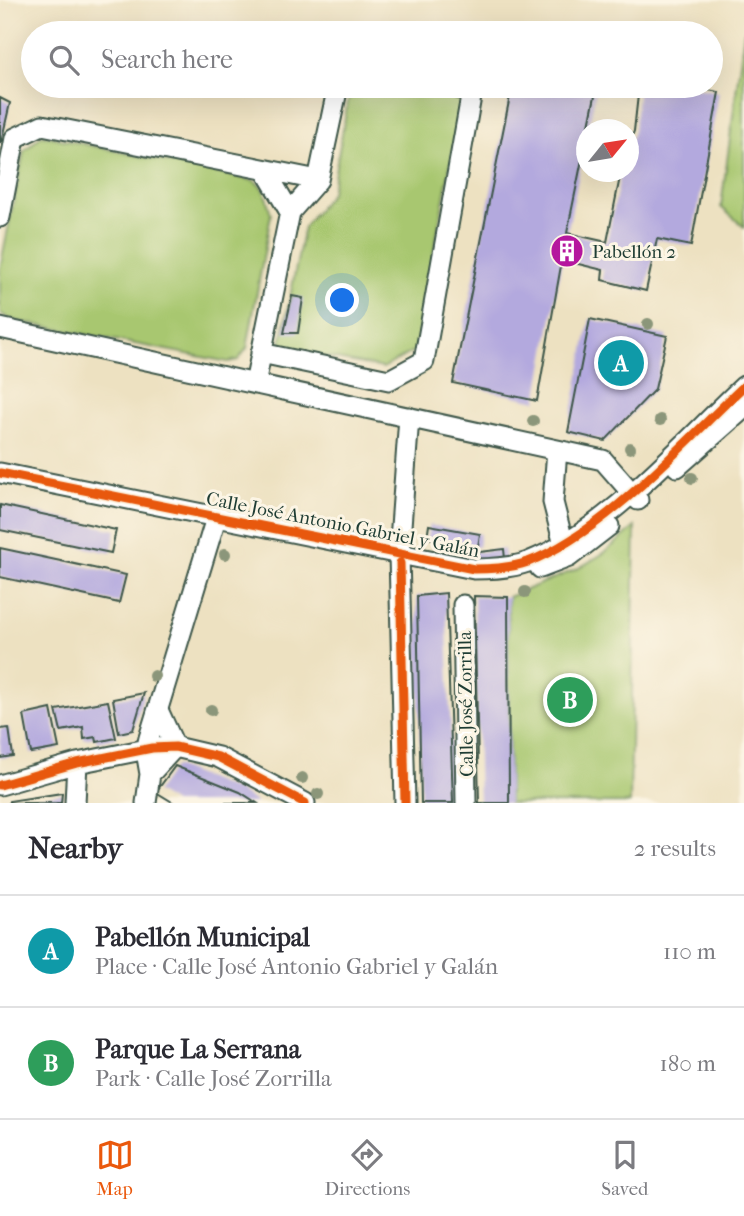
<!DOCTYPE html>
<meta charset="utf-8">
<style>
:root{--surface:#fff;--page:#f7f7f7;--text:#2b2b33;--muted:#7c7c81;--line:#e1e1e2;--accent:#ea580c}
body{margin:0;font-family:"IM FELL French Canon",serif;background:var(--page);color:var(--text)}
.compass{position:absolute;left:576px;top:119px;width:63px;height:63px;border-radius:50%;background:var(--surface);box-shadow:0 7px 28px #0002;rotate:60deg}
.you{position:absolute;left:343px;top:301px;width:24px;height:24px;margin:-18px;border:5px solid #fff;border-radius:50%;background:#1a73e8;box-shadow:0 0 0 10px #1a73e833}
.badge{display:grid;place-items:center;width:46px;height:46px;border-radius:50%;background:var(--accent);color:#fff;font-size:23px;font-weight:700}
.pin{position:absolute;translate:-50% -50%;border:4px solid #fff;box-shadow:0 2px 7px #0006}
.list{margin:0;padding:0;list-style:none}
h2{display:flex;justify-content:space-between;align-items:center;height:91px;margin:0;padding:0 28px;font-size:30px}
h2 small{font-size:23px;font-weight:400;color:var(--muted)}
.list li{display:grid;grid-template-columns:46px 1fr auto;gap:21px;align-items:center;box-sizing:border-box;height:112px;padding:0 28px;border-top:2px solid var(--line)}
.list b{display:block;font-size:26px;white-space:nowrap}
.list p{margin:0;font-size:23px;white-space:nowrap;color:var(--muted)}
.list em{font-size:23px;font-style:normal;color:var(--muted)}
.icon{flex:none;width:38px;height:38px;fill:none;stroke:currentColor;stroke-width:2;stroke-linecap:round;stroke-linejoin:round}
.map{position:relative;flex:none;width:744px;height:803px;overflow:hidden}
.search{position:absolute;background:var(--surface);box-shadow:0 7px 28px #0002;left:21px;right:21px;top:21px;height:77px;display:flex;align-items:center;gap:18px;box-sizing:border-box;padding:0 24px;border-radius:38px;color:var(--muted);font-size:26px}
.sheet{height:315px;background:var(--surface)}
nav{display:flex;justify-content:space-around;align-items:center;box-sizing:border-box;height:98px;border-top:2px solid var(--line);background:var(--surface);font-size:19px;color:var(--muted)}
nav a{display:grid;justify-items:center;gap:4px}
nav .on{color:var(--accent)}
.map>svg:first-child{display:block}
.green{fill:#a8c76f;stroke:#648252;stroke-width:2}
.building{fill:#b3a9de}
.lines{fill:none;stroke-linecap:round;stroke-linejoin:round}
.minor-casing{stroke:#3e5649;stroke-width:23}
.minor{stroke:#fff;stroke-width:19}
.cycleway-casing{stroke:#fcf5e5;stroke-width:13}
.cycleway{stroke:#e8590c;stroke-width:9}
.tree{fill:#8b967a}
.labels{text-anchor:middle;stroke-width:6;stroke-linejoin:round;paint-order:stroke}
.poi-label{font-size:19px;fill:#1f3d34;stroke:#fcf5e5;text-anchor:start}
.street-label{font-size:19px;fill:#1f3d34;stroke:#fcf5e5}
</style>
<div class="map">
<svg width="744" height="803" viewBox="0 0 744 803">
<rect width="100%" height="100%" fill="#fcf5e5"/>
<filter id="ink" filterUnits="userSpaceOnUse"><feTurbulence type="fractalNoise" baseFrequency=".0143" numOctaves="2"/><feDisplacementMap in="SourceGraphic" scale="14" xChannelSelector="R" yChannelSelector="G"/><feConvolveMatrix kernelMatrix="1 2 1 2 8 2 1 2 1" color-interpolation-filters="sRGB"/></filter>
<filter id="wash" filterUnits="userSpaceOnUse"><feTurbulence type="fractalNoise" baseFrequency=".00686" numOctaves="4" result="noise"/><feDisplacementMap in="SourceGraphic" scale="28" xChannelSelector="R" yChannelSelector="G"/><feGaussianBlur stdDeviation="1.57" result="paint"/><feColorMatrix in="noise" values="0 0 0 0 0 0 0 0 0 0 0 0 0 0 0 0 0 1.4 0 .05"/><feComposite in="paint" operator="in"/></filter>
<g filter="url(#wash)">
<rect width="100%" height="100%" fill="#ede1c1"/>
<path class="green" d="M 744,31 L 744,227 L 721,207 Z
M 351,86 L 399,86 L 454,97 L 462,103 L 415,350 L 383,368 L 280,348 L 304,227 L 331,193 Z
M 42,135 L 255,181 L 264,190 L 271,214 L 247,348 L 238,360 L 228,362 L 12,320 L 0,313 L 0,268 L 24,151 Z
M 635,527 L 630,803 L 509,803 L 508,597 L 577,569 L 604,553 Z"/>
<g id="blocks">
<path class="building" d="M 512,86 L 597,86 L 567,233 L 607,242 L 621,172 L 628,172 L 628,147 L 634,131 L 639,86 L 686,86 L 719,92 L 691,246 L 657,239 L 646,291 L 602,280 L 603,270 L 562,260 L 537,401 L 453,383 Z
M 0,98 L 10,103 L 1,143 L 0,143 Z
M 292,296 L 303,298 L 298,333 L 284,333 Z
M 590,319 L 667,336 L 655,389 L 605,441 L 568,432 Z
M 0,505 L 116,530 L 111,553 L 0,530 Z
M 429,525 L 480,534 L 478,547 L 427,538 Z
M 446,546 L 480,552 L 504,549 L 505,559 L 479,565 L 444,559 Z
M 0,548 L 126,575 L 119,603 L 0,577 Z
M 446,593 L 453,803 L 421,803 L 417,596 Z
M 474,596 L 508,597 L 509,803 L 479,803 Z
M 144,693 L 133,730 L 119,733 L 113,699 Z
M 108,701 L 116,738 L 97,742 L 96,737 L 84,739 L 83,727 L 61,731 L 56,710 Z
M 51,709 L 59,748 L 31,753 L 24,715 Z
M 9,728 L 13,756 L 0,758 L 0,729 Z
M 175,766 L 240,792 L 257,803 L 174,803 L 156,792 Z
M 62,793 L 61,803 L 9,803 L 9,801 Z"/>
</g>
</g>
<g filter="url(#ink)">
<use href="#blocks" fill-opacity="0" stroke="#3e5649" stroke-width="2"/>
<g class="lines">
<defs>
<path id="minor" d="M 265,170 L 290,212
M 0,217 L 15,138 L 42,125 L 318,180
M 0,328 L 603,460 L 638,500
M 261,353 L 389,380 L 424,361 L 472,91 L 448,86
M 255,384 L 290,212 L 318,180 L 338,86
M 557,450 L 553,502 L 566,553
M 677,467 L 744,408
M 0,473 L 474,569 C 492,569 511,568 528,562 C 606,532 683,443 744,386
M 540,568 L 569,557 L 609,526
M 463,605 L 466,803
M 150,774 L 175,747 L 158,710
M 0,785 L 77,763 L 152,748 L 175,747 L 218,757 L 305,803
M 75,803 L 77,763
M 146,803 L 150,774 L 146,751 L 149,738 L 216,518
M 405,803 L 399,554 L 409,417"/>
</defs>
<use href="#minor" class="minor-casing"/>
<use href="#minor" class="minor"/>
<defs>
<path id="cycleway" d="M 0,473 L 474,569 C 492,569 511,568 528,562 C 606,532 683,443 744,386
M 400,563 L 405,803
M 0,785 L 77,763 L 152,748 L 175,747 L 218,757 L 305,803"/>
</defs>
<use href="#cycleway" class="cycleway-casing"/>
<use href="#cycleway" class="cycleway"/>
</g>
<g class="tree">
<circle cx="648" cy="324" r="6"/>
<circle cx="660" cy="420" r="6"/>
<circle cx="533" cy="421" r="6"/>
<circle cx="630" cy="448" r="6"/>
<circle cx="692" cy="478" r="6"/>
<circle cx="225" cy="554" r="6"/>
<circle cx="525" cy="592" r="6"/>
<circle cx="154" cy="676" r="6"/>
<circle cx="211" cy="710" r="6"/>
<circle cx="302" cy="778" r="6"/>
<circle cx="318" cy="794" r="6"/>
</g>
</g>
<defs>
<symbol id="building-disc" viewBox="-11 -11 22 22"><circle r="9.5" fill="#b5179e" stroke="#fcf5e5"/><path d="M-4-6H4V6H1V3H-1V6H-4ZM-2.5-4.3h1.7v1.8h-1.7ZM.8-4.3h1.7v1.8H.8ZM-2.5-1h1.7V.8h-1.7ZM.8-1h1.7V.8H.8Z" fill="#fff"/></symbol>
</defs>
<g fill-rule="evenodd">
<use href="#building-disc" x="548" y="232" width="38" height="38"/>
</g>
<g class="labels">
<g class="poi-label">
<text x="592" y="258">Pabellón 2</text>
</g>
<g class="street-label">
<text transform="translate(343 524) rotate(11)" y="7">Calle José Antonio Gabriel y Galán</text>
<text transform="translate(465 704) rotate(-91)" y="7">Calle José Zorrilla</text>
</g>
</g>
</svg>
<svg class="compass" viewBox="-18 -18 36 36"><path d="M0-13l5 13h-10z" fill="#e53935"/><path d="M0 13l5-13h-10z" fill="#7c7c81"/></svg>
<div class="you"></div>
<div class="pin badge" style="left:621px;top:363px;background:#0f9aa8">A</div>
<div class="pin badge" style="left:570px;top:700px;background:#2e9e5b">B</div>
<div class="search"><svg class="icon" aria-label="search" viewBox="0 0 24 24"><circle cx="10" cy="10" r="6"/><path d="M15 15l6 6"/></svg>Search here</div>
</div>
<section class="sheet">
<h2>Nearby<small>2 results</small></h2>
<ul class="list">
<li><span class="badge" style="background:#0f9aa8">A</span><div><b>Pabellón Municipal</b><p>Place · Calle José Antonio Gabriel y Galán</p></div><em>110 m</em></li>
<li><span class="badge" style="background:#2e9e5b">B</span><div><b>Parque La Serrana</b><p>Park · Calle José Zorrilla</p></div><em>180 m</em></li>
</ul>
</section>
<nav>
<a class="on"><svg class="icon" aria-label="map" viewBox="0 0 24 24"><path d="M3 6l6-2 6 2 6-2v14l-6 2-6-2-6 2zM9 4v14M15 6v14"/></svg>Map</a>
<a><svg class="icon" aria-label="directions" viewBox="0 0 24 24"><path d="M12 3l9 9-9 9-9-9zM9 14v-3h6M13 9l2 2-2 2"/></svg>Directions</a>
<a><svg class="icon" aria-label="saved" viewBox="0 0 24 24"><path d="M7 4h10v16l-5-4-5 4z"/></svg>Saved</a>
</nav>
